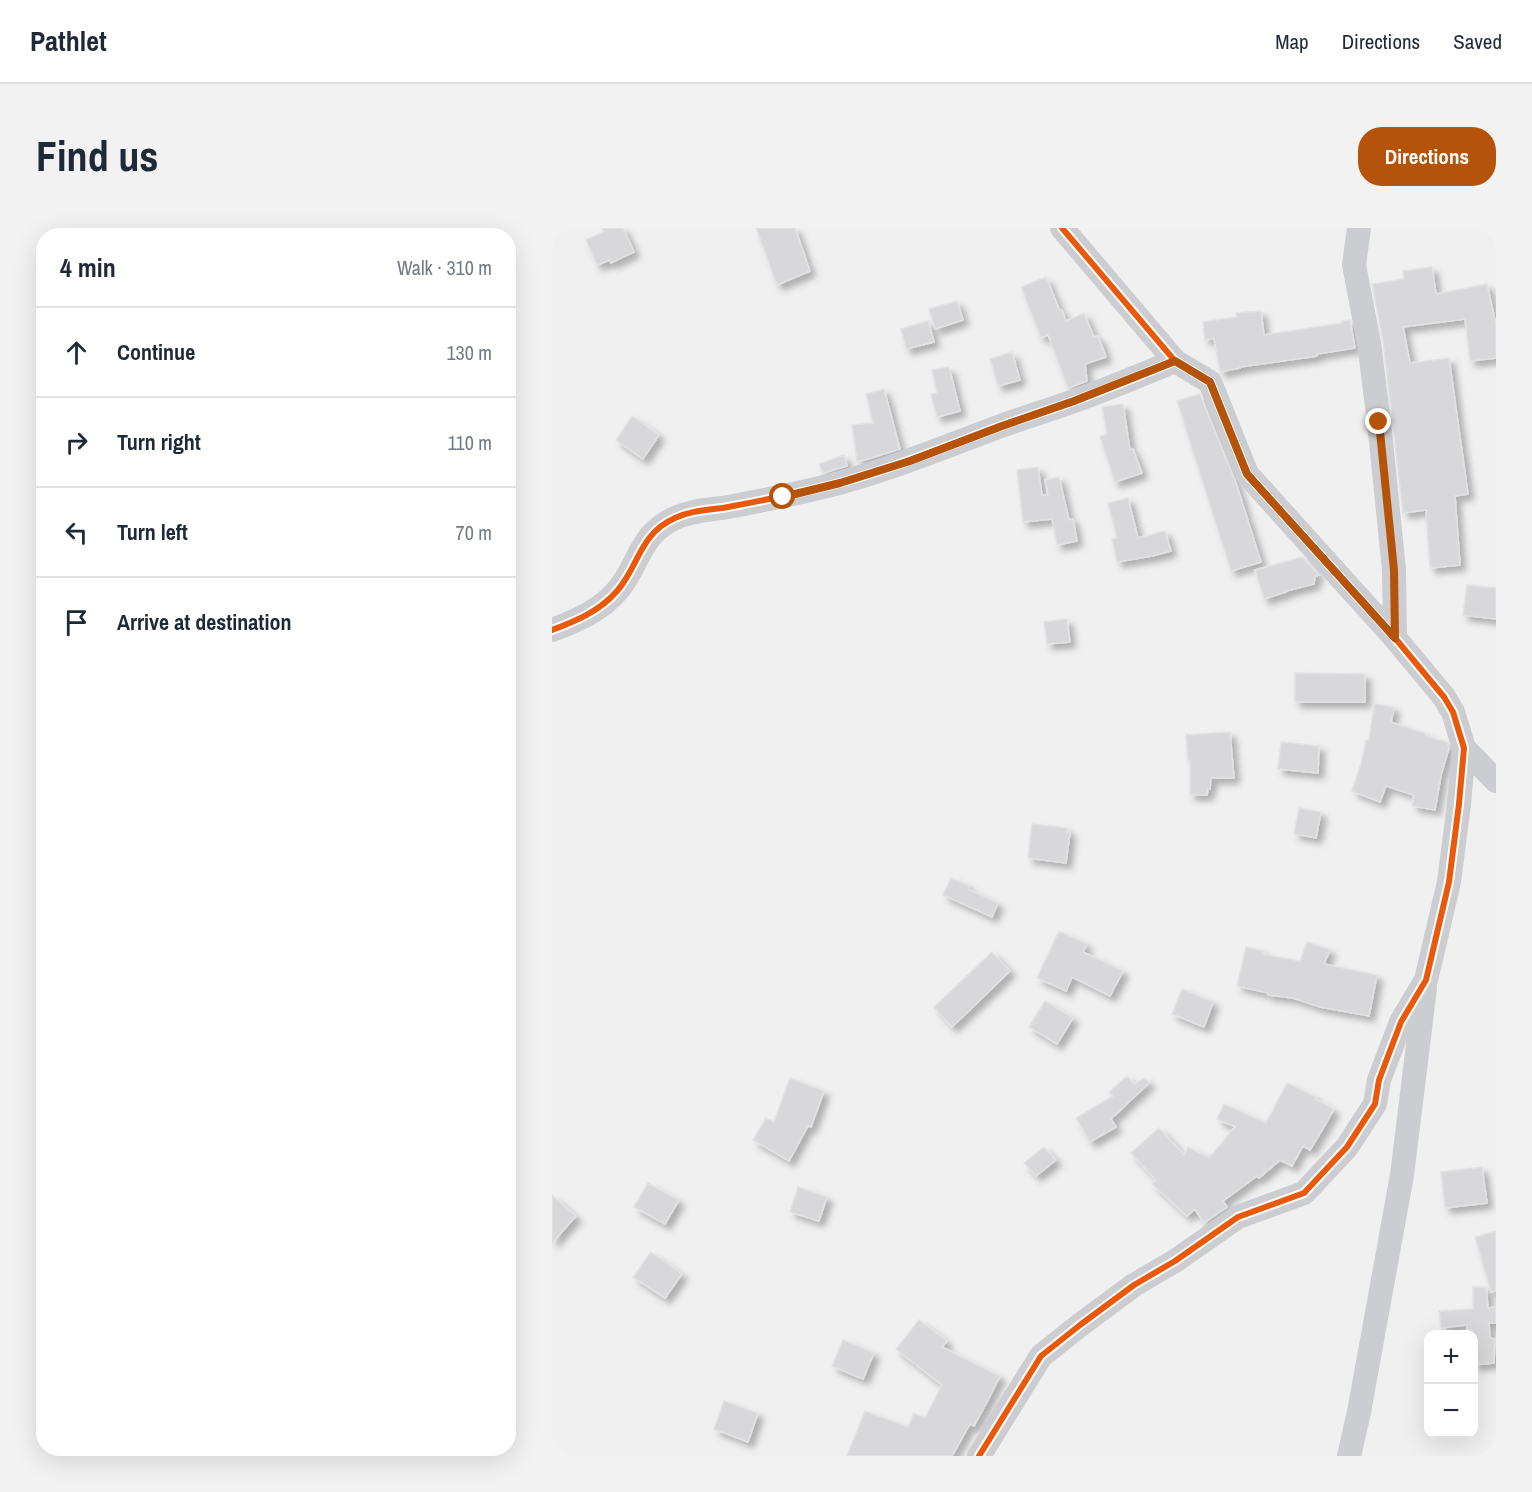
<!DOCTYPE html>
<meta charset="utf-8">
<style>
:root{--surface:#fff;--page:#f2f2f3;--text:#1f2937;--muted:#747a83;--line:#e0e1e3;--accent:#b45309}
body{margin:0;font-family:"Archivo Narrow",sans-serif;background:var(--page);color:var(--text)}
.controls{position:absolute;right:18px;bottom:18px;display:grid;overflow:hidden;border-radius:12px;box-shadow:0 6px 24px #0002}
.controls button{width:54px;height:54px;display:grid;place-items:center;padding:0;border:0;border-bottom:2px solid var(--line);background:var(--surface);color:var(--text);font:30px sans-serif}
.stop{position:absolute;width:18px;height:18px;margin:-14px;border:4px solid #b45309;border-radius:50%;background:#fff}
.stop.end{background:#b45309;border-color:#fff;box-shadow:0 2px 6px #0008}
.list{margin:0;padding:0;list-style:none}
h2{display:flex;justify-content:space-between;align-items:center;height:78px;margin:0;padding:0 24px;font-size:26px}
h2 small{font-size:20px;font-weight:400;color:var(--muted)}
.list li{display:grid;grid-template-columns:39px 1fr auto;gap:18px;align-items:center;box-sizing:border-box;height:90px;padding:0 24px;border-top:2px solid var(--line)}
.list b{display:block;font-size:22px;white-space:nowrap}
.list em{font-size:20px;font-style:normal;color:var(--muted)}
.icon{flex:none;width:33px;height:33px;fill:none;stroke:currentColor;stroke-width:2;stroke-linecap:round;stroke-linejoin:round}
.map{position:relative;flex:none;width:944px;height:1228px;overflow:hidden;border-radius:24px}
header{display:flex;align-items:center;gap:36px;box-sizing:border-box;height:84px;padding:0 30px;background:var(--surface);border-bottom:2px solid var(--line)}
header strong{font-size:28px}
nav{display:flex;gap:33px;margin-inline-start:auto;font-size:21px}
.intro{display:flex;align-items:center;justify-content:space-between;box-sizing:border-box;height:144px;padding:0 36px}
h1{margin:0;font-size:42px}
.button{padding:15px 27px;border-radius:24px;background:var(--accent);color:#fff;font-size:21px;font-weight:700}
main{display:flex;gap:36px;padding:0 36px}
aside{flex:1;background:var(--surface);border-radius:24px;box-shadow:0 6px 24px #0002}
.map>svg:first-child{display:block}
.building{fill:#d8d8da;stroke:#e2e2e3;stroke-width:1.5;filter:url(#shadow)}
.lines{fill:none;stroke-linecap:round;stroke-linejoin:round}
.minor{stroke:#cccdd0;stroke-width:24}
.cycleway-casing{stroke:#fff;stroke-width:10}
.cycleway{stroke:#e8590c;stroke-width:6}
.route{stroke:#b45309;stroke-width:8}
</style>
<header>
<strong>Pathlet</strong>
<nav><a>Map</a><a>Directions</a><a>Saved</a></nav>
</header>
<div class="intro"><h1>Find us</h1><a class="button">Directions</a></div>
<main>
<aside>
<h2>4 min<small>Walk · 310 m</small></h2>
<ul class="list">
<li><svg class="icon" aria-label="ahead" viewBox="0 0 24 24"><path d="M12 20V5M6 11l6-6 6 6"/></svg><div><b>Continue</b></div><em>130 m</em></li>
<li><svg class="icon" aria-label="right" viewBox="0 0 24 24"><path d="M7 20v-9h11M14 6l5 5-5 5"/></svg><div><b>Turn right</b></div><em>110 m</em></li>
<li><svg class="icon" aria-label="left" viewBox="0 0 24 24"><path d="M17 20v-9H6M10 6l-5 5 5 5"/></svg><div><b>Turn left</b></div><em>70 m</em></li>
<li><svg class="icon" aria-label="arrive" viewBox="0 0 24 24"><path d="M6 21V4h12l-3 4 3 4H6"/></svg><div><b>Arrive at destination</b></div></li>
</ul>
</aside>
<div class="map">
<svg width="944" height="1228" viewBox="0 0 944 1228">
<defs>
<filter id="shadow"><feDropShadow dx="5.5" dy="5.5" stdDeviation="3" flood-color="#0004"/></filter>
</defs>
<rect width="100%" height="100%" fill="#f0f0f0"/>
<path class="building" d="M 50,0 L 71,0 L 82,24 L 59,35 L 58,32 L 45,37 L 34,12 L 52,4 Z
M 204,0 L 243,0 L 258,43 L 225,57 Z
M 880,39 L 884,66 L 935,56 L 944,97 L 944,130 L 918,133 L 913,91 L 851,99 L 858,135 L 897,130 L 916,266 L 903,268 L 908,337 L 878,340 L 874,282 L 851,285 L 831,113 L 820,56 L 852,51 L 851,43 Z
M 494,49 L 508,83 L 510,82 L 514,93 L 532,85 L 542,109 L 546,108 L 554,129 L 533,136 L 535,153 L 516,160 L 496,107 L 489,110 L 469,59 Z
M 405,73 L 411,92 L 383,101 L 377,81 Z
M 709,83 L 712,107 L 790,95 L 790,93 L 798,92 L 803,120 L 765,126 L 765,128 L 688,139 L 688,140 L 668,144 L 662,110 L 653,112 L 651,94 L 685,89 L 684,85 Z
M 376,93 L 382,114 L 354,121 L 349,101 Z
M 460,124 L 468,152 L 446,158 L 438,131 Z
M 397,139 L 408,183 L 385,189 L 379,166 L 385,165 L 380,142 Z
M 332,161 L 348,221 L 313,232 L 305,233 L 300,197 L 321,195 L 314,166 Z
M 648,166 L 684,255 L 709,334 L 679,343 L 625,173 Z
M 571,176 L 578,222 L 581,221 L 590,245 L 563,254 L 548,209 L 555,206 L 550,179 Z
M 80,188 L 107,207 L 91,231 L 64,212 Z
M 292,227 L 295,238 L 271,245 L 267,236 Z
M 486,239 L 490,267 L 496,267 L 493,252 L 507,249 L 517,292 L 521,291 L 525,313 L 505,317 L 500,291 L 471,294 L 465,242 Z
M 576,270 L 586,310 L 613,303 L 619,323 L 600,328 L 565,334 L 560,311 L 565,310 L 556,275 Z
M 750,329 L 767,347 L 763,348 L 762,356 L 734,363 L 734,364 L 712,371 L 703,342 Z
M 915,357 L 944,360 L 944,391 L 911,387 Z
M 515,391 L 518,414 L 495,416 L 492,394 Z
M 743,445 L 813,446 L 813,474 L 743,474 Z
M 822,476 L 842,479 L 839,494 L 874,506 L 873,508 L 895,514 L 897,520 L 889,547 L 883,582 L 860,578 L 862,567 L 834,558 L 828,574 L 800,563 L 809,536 L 814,512 L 817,512 Z
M 678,504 L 682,550 L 659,550 L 658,561 L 656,561 L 655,567 L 638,567 L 638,533 L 636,533 L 634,507 Z
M 729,514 L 767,518 L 766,545 L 726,541 Z
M 747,580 L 769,584 L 764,610 L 742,606 Z
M 480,596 L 515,600 L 515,604 L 518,604 L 514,635 L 476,630 Z
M 399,650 L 417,658 L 416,661 L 446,675 L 440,689 L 391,667 Z
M 507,703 L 535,716 L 531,724 L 571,743 L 558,768 L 520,749 L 514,763 L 485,750 Z
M 755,714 L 778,722 L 772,736 L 825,747 L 817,788 L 768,779 L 741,770 L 716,767 L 716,765 L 685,758 L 694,719 L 712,723 L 711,726 L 748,733 Z
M 440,724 L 458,743 L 400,799 L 382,779 Z
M 630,761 L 661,774 L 652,799 L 620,786 Z
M 493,773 L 521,790 L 505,816 L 477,799 Z
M 575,848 L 582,856 L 593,850 L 597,855 L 559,891 L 564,899 L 538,914 L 524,890 L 561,868 L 557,864 Z
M 238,850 L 272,863 L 259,899 L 256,898 L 237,933 L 201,912 L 214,890 L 222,894 Z
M 735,855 L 764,869 L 763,871 L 782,881 L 773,897 L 758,922 L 751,918 L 740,938 L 728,932 L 707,950 L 705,948 L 671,973 L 675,979 L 652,995 L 643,981 L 635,988 L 600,956 L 604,952 L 579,925 L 607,900 L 632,927 L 636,919 L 657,930 L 683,899 L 665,891 L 672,876 L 714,895 Z
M 492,919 L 504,932 L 484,948 L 472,935 Z
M 930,939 L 935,975 L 893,980 L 889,944 Z
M 96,955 L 127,972 L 113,996 L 82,979 Z
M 246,959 L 275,969 L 267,993 L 238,984 Z
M 0,967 L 24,988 L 0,1015 Z
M 944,1003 L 944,1063 L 939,1064 L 923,1009 Z
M 99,1024 L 130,1046 L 113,1070 L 81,1049 Z
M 921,1059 L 934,1059 L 936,1080 L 944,1079 L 944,1095 L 937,1095 L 938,1110 L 943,1111 L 942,1135 L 921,1137 L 921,1102 L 915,1102 L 915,1097 L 889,1100 L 887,1083 L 921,1081 Z
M 367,1092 L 395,1113 L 390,1119 L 448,1148 L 436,1172 L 422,1198 L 418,1196 L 400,1228 L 295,1228 L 313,1183 L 356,1199 L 362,1185 L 373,1190 L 390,1157 L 344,1121 Z
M 291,1112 L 322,1125 L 311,1151 L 280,1138 Z
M 172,1173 L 206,1185 L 196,1214 L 162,1201 Z"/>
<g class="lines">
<path class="minor" d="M 807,0 L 802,37 L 817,115 L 827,194 L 842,342 L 843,410
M 0,402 C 24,393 48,383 65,363 C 87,338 87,306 123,290 C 140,282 158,282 176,279 C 213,272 250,265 287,255 C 342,240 395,218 449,198 C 473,189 498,182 522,173 C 556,161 589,147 623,133
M 912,520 L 944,553
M 427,1228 L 489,1128 L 528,1097 L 582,1057 L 623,1033 L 686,989 L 752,965 L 795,919 L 823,876 L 827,852 L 849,794 L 874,752 L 897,654 L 907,576 L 912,520 L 901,484 L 892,469 L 843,410 L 695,246 L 658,154 L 623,133 L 510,0
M 797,1228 L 807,1184 L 850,947 L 873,760"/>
<defs>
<path id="cycleway" d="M 0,402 C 24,393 48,383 65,363 C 87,338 87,306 123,290 C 140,282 158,282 176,279 C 213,272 250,265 287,255 C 342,240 395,218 449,198 C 473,189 498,182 522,173 C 556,161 589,147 623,133
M 427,1228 L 489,1128 L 528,1097 L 582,1057 L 623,1033 L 686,989 L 752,965 L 795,919 L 823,876 L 827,852 L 849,794 L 874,752 L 897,654 L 907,576 L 912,520 L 901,484 L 892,469 L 843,410 L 695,246 L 658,154 L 623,133 L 510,0"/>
</defs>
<use href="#cycleway" class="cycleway-casing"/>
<use href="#cycleway" class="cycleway"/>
</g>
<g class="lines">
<path class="route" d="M 231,269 L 288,255 L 358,233 L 450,198 L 522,173 L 623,133 L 658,154 L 695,246 L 843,410 L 842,342 L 827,194"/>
</g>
</svg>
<div class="controls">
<button>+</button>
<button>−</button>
</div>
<div class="stop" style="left:231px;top:269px"></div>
<div class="stop end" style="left:827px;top:194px"></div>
</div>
</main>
